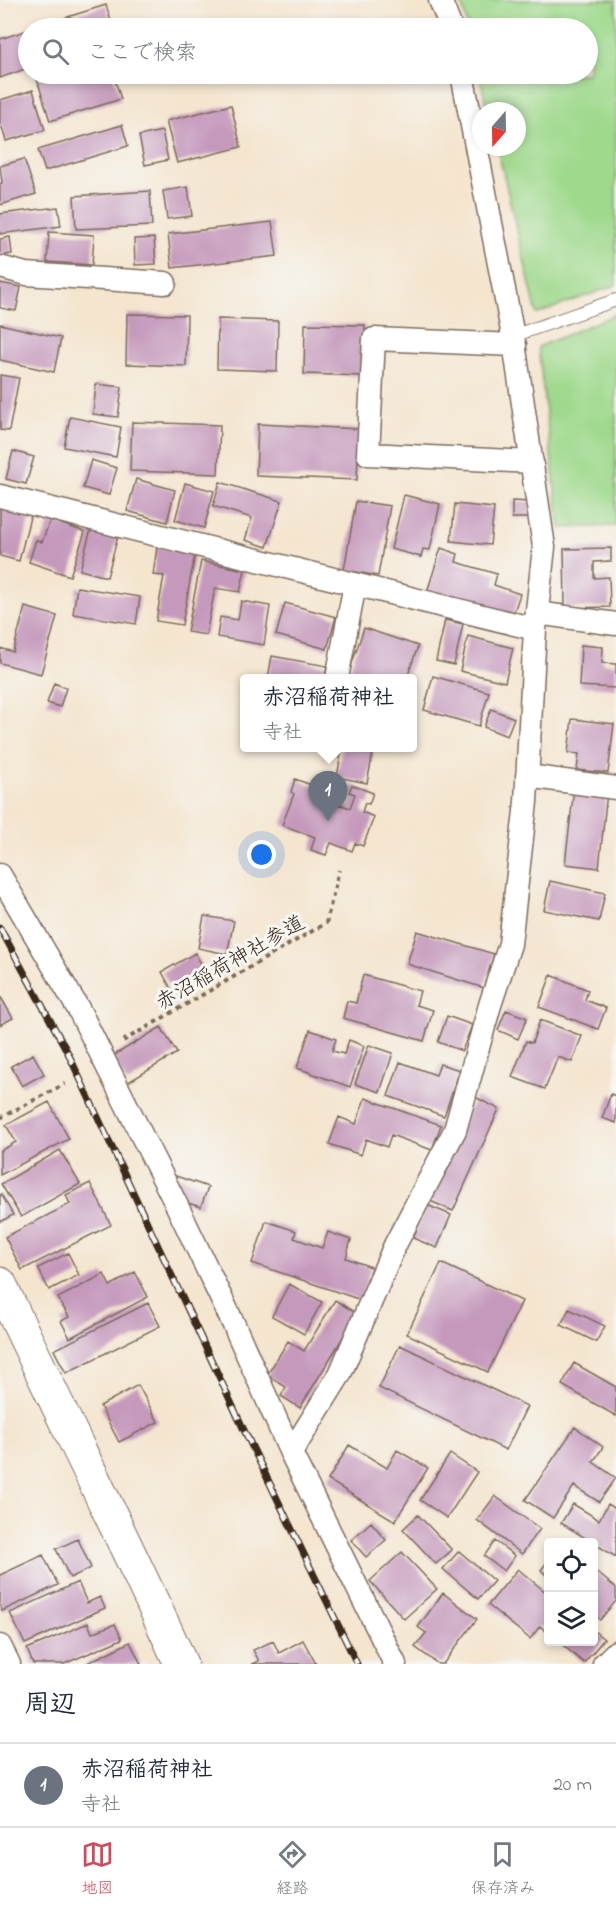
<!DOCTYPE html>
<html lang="ja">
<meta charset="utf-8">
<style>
:root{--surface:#fff;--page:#f2f2f3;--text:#1f2937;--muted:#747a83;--line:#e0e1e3;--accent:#d1495b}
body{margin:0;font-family:"Indie Flower","Klee One",sans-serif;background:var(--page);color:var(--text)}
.controls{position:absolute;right:18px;bottom:18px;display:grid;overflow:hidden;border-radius:6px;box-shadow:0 3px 9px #0003}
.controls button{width:54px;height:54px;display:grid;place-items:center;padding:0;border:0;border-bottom:2px solid var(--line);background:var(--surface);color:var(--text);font:30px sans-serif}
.compass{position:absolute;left:472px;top:102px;width:54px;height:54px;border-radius:50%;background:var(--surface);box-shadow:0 3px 9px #0003;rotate:200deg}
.you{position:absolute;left:262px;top:855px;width:21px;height:21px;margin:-15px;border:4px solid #fff;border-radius:50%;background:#1a73e8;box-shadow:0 0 0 9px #1a73e833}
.badge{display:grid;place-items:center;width:39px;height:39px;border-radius:50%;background:var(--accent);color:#fff;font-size:20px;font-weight:700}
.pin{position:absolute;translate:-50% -50px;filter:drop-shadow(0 2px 3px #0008)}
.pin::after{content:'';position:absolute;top:32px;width:21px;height:18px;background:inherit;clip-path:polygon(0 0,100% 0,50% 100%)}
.popup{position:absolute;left:240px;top:674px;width:177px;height:78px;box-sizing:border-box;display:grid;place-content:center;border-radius:6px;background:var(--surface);filter:drop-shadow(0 2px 4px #0005);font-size:20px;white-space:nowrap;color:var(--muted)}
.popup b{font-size:22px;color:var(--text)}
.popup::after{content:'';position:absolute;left:50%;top:100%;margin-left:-12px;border:12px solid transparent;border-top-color:var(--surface)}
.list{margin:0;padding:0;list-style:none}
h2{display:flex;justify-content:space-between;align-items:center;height:78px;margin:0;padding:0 24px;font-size:26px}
h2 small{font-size:20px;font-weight:400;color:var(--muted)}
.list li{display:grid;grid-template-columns:39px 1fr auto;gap:18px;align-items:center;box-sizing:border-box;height:84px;padding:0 24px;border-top:2px solid var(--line)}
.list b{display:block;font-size:22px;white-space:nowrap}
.list p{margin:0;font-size:20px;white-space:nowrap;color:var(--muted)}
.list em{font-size:20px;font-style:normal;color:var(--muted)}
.icon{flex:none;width:33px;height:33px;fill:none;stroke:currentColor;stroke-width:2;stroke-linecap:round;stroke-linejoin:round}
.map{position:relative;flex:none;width:616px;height:1664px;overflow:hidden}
.search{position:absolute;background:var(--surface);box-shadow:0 3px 9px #0003;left:18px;right:18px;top:18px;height:66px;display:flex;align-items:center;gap:15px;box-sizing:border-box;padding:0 21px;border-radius:33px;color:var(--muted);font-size:22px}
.sheet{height:162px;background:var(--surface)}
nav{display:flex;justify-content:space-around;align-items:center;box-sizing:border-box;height:84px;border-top:2px solid var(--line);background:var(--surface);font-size:16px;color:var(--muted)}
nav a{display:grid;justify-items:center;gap:3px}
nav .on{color:var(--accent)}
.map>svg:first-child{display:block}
.green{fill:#9fd98c;stroke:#6d8255;stroke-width:1.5}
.building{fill:#c599bc}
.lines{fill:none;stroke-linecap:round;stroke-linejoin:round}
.lane-casing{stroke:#7c6b5c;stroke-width:14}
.street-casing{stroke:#7c6b5c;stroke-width:25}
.secondary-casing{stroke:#7c6b5c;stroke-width:35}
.path{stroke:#7c6b5c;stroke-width:4;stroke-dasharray:4.5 4.5;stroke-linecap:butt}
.lane{stroke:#fff;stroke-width:12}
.street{stroke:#fff;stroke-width:22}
.secondary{stroke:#fff;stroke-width:33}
.rail-casing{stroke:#3b2a1e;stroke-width:7}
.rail{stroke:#f6f6f2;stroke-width:4.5;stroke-dasharray:14;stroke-linecap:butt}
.labels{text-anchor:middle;stroke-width:6;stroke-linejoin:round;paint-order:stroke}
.street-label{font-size:21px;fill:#3b2a1e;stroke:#f6f6f2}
</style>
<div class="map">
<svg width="616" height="1664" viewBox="0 0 616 1664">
<rect width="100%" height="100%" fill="#f6f6f2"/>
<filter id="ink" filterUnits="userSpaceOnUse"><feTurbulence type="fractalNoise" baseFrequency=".0167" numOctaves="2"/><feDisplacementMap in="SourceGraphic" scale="12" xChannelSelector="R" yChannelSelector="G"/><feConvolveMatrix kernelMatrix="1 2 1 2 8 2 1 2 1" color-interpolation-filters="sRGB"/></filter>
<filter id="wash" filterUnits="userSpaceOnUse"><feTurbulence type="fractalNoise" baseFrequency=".008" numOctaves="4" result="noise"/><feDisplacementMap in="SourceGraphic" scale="24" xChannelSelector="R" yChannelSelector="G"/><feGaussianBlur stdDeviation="1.35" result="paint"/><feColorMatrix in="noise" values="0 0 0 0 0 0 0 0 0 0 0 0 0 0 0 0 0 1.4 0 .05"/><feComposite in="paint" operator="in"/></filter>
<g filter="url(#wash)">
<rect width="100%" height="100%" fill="#f4e5cf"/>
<path class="green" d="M 461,0 L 616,0 L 616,285 L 537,314 L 497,147 L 517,147 L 517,111 L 488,111 L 479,74 L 588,74 L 588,28 L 468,28 Z
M 616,314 L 616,526 L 560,528 L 538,347 Z"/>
<g id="blocks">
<path class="building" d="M 106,5 L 113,28 L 64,28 L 61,19 Z
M 28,30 L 28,68 L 0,78 L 0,39 Z
M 53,74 L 113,74 L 121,99 L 50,121 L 37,79 Z
M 33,90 L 45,130 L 6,141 L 0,121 L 0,100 Z
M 231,105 L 241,147 L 177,163 L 166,121 Z
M 122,125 L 128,146 L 45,171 L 38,150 Z
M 162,131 L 168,160 L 145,165 L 139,136 Z
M 24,159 L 36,194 L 0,205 L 0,184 L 2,183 L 0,166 Z
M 188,187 L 192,216 L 167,219 L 163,191 Z
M 150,191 L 152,226 L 76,229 L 74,196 Z
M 58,207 L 61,226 L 0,234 L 0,214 Z
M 272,222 L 277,256 L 172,268 L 168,234 Z
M 49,232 L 94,235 L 92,265 L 47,262 Z
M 10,237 L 12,254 L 0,256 L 0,239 Z
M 154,238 L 156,264 L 135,265 L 134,239 Z
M 0,283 L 21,287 L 16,311 L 0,308 Z
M 127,314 L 187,315 L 186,366 L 126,364 Z
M 218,319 L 278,321 L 277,371 L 217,369 Z
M 0,324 L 61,338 L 54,372 L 0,360 Z
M 305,324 L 365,325 L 364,376 L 304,374 Z
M 0,375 L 19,378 L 9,431 L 0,430 Z
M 96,384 L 122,387 L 118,417 L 93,414 Z
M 70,417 L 121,427 L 116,457 L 64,447 Z
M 132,422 L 220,425 L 218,474 L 130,471 Z
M 258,424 L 359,429 L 357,480 L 256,476 Z
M 13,451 L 34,457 L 26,484 L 6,479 Z
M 91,460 L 117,468 L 109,495 L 83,488 Z
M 136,479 L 175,490 L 167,522 L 127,511 Z
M 220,482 L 282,501 L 267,547 L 245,540 L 252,518 L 213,506 Z
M 185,483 L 214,491 L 204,528 L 175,520 Z
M 404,495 L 440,504 L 430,550 L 423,549 L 421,557 L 391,549 Z
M 0,501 L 32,509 L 19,561 L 0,556 Z
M 356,501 L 390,506 L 378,576 L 344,570 Z
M 512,501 L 531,502 L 531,518 L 512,518 Z
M 455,504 L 494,508 L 490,545 L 451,541 Z
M 50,520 L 85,532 L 70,576 L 29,562 L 36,540 L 42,542 Z
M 91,529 L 118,536 L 107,577 L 80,570 Z
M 157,547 L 195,554 L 182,625 L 156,621 L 164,576 L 153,575 Z
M 441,548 L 458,554 L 456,562 L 497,574 L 494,585 L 520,594 L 512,618 L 427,592 Z
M 611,548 L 611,561 L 594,562 L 594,578 L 609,577 L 610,607 L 565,608 L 564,549 Z
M 201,561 L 245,570 L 240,592 L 215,588 L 206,635 L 187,632 Z
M 77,587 L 140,597 L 136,624 L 73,614 Z
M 241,601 L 270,606 L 264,645 L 217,637 L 220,617 L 238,620 Z
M 285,603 L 336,617 L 327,649 L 276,635 Z
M 25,607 L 57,616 L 41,674 L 0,663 L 0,648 L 13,652 Z
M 445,620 L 463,624 L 454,665 L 436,661 Z
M 364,628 L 418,646 L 407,678 L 347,678 Z
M 468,636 L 513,648 L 505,682 L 460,671 Z
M 581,645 L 603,647 L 602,663 L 616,664 L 616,688 L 579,686 Z
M 272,656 L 327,666 L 325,678 L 268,678 Z
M 433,676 L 489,692 L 479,726 L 424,710 Z
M 54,683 L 66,688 L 60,707 L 47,703 Z
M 491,709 L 514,718 L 507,736 L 484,727 Z
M 572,719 L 614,724 L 608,773 L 577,770 L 579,754 L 568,753 Z
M 342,748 L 374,748 L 367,783 L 337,777 Z
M 295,779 L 333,793 L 330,801 L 350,808 L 355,794 L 349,792 L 352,785 L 373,793 L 369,804 L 365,803 L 362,812 L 374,817 L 363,846 L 355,843 L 352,851 L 331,843 L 326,855 L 311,850 L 315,837 L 282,825 L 294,794 L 291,792 Z
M 574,788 L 607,792 L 599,868 L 565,864 Z
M 550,881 L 605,893 L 599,921 L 544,910 Z
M 204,916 L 234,921 L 227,954 L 198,948 Z
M 417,931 L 494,954 L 484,988 L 407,964 Z
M 195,953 L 206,972 L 173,992 L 162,972 Z
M 363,975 L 420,991 L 416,1005 L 433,1010 L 424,1041 L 343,1018 L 347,1001 L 356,1003 Z
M 551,975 L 588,990 L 585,1000 L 606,1008 L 598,1029 L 539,1007 Z
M 0,996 L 13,1018 L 0,1025 Z
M 506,1010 L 527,1018 L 518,1039 L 498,1030 Z
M 447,1016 L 472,1025 L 462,1051 L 438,1042 Z
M 540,1020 L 582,1036 L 572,1062 L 558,1057 L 545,1089 L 512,1077 L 526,1041 L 532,1043 Z
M 161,1027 L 177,1053 L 127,1083 L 111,1057 Z
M 310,1030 L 336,1039 L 332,1051 L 344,1054 L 349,1040 L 364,1046 L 350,1087 L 297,1068 Z
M 369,1045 L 393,1053 L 380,1092 L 355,1084 Z
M 33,1054 L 44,1074 L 22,1086 L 11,1066 Z
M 400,1062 L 436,1075 L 440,1064 L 460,1070 L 444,1116 L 388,1096 Z
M 611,1094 L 616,1096 L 616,1123 L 602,1118 Z
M 475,1097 L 499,1109 L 453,1211 L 428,1200 Z
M 365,1098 L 441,1125 L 432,1150 L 391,1135 L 387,1147 L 366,1139 L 361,1155 L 329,1144 L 339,1117 L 356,1124 Z
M 49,1102 L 69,1139 L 0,1175 L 0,1151 L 16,1142 L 6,1125 Z
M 60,1150 L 80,1184 L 21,1217 L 1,1184 Z
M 167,1173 L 208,1187 L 201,1207 L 181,1201 Z
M 90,1183 L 111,1225 L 22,1270 L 5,1237 L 70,1204 L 66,1195 Z
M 1,1194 L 13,1215 L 0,1222 L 0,1195 Z
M 427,1205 L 451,1215 L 437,1248 L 413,1238 Z
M 266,1221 L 296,1231 L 294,1238 L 322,1248 L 328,1232 L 351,1240 L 346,1258 L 371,1267 L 361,1300 L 252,1263 Z
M 68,1253 L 79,1275 L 49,1290 L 38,1268 Z
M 441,1263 L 522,1301 L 488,1372 L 407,1334 Z
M 135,1272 L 148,1297 L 70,1338 L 61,1321 L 69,1317 L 58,1298 L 104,1274 L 110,1286 Z
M 289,1284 L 322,1302 L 304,1334 L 272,1316 Z
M 335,1300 L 357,1314 L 300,1408 L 281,1396 L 286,1387 L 267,1375 L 288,1341 L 304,1351 Z
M 148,1303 L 160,1326 L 66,1373 L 54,1350 Z
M 569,1309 L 605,1326 L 596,1342 L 561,1325 Z
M 400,1345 L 527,1406 L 506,1450 L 379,1388 Z
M 574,1363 L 616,1387 L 616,1416 L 562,1385 Z
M 138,1385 L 158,1422 L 119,1442 L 100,1406 Z
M 575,1427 L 603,1447 L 593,1462 L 616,1478 L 599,1502 L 574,1486 L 553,1518 L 525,1500 Z
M 349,1445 L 387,1468 L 397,1450 L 428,1468 L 395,1521 L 328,1480 Z
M 450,1454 L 477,1472 L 447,1518 L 420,1500 Z
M 495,1496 L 540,1529 L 522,1554 L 477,1520 Z
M 573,1504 L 599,1520 L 608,1504 L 616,1509 L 616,1557 L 561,1523 Z
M 418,1515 L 452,1550 L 436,1564 L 403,1529 Z
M 371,1522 L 386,1540 L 366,1557 L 351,1540 Z
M 78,1539 L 91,1568 L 70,1578 L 56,1549 Z
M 495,1541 L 515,1556 L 504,1571 L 484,1556 Z
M 459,1551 L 494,1581 L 478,1599 L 443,1569 Z
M 402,1552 L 437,1589 L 404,1619 L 370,1581 Z
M 43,1555 L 58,1585 L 2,1611 L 0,1607 L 0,1575 Z
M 548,1561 L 548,1577 L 541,1570 Z
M 518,1569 L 548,1594 L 548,1633 L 540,1626 L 530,1639 L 488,1605 Z
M 594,1570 L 616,1588 L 616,1601 L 600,1620 L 594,1614 Z
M 78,1582 L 87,1603 L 100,1597 L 105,1608 L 25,1644 L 10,1613 Z
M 443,1593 L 477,1619 L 443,1664 L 438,1664 L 415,1647 L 426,1633 L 418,1627 Z
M 88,1623 L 92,1633 L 115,1624 L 122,1639 L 64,1664 L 33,1664 L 27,1649 Z
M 594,1631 L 604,1639 L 584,1663 L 559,1642 L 594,1642 Z
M 303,1640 L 316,1664 L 252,1664 L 259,1661 L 253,1650 L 273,1641 L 279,1653 Z
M 130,1642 L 141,1664 L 85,1664 Z"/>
</g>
</g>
<g filter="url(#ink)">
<use href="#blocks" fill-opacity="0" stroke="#7c6b5c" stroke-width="1.5"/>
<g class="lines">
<defs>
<path id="lane" d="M 513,336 L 616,300"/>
<path id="street" d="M 440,0 L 451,28
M 0,267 L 26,274 L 165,283
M 515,345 L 374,339 L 368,454 L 532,462
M 0,496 L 535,629
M 537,613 L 616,624
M 337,678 L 355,584
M 527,776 L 616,788
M 0,875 L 79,1010 L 179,1210 L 234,1325 L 291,1453 L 395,1664
M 291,1453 L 340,1374 L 395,1245 L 455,1130 L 490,1005 L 510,944 L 526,802 L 535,629 L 544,547 L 513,336 L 462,74
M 0,1646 L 9,1664
M 604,1664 L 616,1652"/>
<path id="secondary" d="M 0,1284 C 59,1411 123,1536 181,1664"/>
</defs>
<use href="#lane" class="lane-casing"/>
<use href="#street" class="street-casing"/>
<use href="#secondary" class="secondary-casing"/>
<path class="path" d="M 123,1041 L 326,923 L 339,870
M 0,1118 L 65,1084"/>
<use href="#lane" class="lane"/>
<use href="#street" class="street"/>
<use href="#secondary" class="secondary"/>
<defs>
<path id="rail" d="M 0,928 L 68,1053 L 244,1430 L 357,1664"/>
</defs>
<use href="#rail" class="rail-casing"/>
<use href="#rail" class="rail"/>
</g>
</g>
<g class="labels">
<g class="street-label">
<text transform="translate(230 962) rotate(-30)" y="7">赤沼稲荷神社参道</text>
</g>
</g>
</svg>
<div class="controls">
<button><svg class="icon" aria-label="locate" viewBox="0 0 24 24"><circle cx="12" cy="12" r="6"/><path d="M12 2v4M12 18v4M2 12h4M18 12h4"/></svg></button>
<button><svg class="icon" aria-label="layers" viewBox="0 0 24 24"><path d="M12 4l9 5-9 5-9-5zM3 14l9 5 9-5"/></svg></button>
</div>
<svg class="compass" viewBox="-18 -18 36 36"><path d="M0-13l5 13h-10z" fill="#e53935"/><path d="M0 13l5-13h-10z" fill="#747a83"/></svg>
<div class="you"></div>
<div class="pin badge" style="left:328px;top:821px;background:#6b7280">1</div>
<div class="popup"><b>赤沼稲荷神社</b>寺社</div>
<div class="search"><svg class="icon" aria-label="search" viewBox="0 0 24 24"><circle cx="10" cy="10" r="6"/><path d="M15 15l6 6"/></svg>ここで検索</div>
</div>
<section class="sheet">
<h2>周辺<small></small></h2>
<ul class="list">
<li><span class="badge" style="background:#6b7280">1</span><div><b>赤沼稲荷神社</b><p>寺社</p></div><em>20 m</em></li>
</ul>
</section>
<nav>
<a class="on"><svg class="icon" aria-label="map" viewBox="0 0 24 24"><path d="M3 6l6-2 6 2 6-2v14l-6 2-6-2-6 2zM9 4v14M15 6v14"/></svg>地図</a>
<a><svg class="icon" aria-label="directions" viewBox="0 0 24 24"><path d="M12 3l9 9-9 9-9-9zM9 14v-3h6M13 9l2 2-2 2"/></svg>経路</a>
<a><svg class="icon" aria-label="saved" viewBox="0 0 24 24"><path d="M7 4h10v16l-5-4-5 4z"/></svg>保存済み</a>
</nav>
